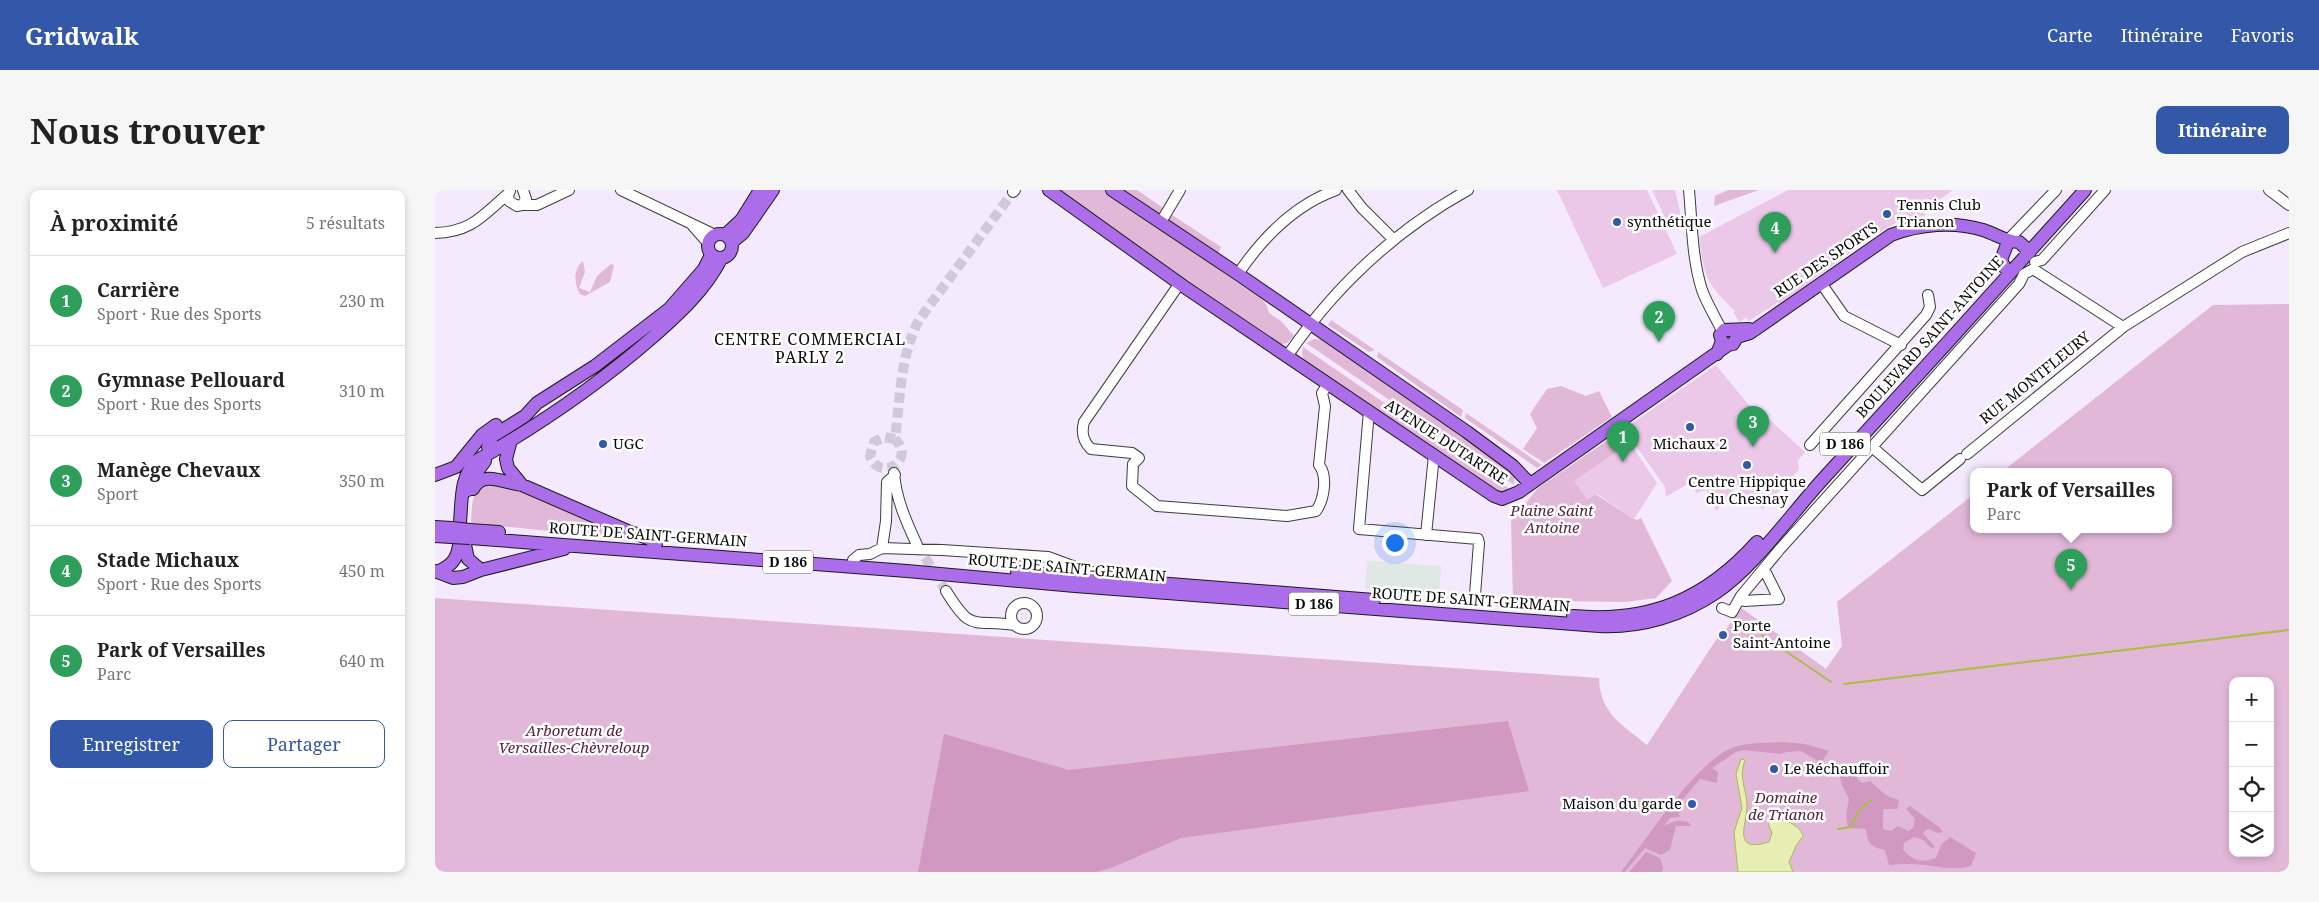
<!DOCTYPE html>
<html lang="fr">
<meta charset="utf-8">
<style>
:root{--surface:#fff;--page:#f6f6f6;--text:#222;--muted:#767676;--line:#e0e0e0;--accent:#3357a9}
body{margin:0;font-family:"Noto Serif",serif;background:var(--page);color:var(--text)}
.controls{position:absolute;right:15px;bottom:15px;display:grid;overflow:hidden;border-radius:10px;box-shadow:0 2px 8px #0003}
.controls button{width:45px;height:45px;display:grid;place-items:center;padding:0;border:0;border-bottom:1px solid var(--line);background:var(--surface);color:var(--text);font:25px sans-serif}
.you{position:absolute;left:959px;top:352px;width:18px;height:18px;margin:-12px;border:4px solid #fff;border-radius:50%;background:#1a73e8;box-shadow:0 0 0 8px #1a73e833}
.badge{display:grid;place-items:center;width:32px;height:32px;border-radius:50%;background:var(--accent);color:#fff;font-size:16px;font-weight:700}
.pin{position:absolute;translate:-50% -41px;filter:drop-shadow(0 1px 2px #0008)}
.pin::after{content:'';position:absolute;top:26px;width:18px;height:15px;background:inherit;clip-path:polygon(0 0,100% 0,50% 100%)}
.popup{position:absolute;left:1535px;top:278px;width:202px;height:65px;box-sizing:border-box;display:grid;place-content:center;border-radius:10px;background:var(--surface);filter:drop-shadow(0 1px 4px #0005);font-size:16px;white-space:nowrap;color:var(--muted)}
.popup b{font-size:19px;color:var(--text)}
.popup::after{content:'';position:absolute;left:50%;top:100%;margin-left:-10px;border:10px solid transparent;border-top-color:var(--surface)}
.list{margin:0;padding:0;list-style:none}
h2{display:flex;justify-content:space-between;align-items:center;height:65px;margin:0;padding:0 20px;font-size:21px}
h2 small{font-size:16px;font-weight:400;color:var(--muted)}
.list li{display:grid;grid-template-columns:32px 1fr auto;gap:15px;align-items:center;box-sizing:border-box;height:90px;padding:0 20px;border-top:1px solid var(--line)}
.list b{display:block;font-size:19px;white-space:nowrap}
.list p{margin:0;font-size:16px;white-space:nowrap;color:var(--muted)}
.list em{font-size:16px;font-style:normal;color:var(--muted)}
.actions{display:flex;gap:10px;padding:15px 20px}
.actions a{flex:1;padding:11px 0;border:1px solid var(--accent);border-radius:10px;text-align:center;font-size:18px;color:var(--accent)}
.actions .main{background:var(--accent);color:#fff}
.icon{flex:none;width:28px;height:28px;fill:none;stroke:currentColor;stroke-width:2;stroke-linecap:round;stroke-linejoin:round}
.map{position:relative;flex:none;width:1854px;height:682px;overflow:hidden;border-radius:10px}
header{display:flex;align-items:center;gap:30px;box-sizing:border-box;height:70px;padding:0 25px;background:var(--accent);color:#fff}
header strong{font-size:24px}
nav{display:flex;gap:28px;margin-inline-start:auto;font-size:18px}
.intro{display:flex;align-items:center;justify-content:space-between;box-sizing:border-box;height:120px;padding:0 30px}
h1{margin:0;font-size:35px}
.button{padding:12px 22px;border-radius:10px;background:var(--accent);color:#fff;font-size:18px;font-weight:700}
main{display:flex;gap:30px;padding:0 30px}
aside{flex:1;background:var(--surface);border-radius:10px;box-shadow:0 2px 8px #0003}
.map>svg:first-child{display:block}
.industrial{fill:#dfe8e5}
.green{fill:#e2b8d9;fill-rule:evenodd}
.forest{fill:#d199c1}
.pitch{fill:#ebc8e8}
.water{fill:#e7eeb4;stroke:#abbd43}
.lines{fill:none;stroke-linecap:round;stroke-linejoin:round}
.stream{stroke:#abbd43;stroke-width:2}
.minor-tunnel{stroke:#d1c8d9;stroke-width:10;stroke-dasharray:10 5;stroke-linecap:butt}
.minor-casing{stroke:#3d3d3d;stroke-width:12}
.major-casing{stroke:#1b1b1b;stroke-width:14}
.minor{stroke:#fff;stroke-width:10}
.major{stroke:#ab6de9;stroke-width:12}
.major-bridge-casing{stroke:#1b1b1b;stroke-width:14;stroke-linecap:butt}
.major-bridge{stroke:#ab6de9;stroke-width:12}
.poi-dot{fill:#3357a9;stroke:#fff;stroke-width:2}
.labels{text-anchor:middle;stroke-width:5;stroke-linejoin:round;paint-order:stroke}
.shield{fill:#fff;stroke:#545454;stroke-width:1}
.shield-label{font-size:14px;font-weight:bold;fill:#0a0a0a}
.poi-label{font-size:15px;fill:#0a0a0a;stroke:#fff;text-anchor:start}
.street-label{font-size:15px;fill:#0a0a0a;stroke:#fff}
.park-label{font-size:15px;font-style:italic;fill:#59233c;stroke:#fff}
.neighbourhood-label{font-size:16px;letter-spacing:1px;fill:#0a0a0a;stroke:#fff}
</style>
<header>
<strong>Gridwalk</strong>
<nav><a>Carte</a><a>Itinéraire</a><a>Favoris</a></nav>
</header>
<div class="intro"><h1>Nous trouver</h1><a class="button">Itinéraire</a></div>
<main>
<aside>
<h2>À proximité<small>5 résultats</small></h2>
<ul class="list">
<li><span class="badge" style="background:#2e9e5b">1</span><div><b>Carrière</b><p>Sport · Rue des Sports</p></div><em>230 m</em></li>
<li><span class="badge" style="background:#2e9e5b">2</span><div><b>Gymnase Pellouard</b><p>Sport · Rue des Sports</p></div><em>310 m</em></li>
<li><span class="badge" style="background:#2e9e5b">3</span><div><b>Manège Chevaux</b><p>Sport</p></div><em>350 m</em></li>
<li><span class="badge" style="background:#2e9e5b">4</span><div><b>Stade Michaux</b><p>Sport · Rue des Sports</p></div><em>450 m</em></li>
<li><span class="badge" style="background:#2e9e5b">5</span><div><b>Park of Versailles</b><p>Parc</p></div><em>640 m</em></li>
</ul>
<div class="actions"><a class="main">Enregistrer</a><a>Partager</a></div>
</aside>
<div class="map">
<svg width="1854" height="682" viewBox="0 0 1854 682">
<rect width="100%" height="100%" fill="#f4e9fd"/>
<path class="industrial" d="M 932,371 L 1006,376 L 1004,404 L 930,398 Z"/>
<path class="green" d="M 618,0 L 670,0 L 825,108 L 831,114 L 834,123 L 846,131 L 859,146 L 852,153 L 841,155 Z
M 682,0 L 702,0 L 728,18 L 723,27 Z
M 1293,0 L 1324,0 L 1279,16 L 1280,6 Z
M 734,23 L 786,57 L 782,66 L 729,30 Z
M 148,71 L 150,82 L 144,98 L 155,102 L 162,86 L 176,74 L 179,75 L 175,92 L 150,106 L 145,104 C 139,93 138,79 148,71 Z
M 1854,114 L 1854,682 L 0,682 L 0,408 L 1164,488 C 1165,524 1187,534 1212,555 L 1281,450 L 1289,439 L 1291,440 L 1305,417 L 1391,479 L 1407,456 L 1402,412 L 1538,305 L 1538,339 L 1734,339 L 1734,281 L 1568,281 L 1778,115 ZM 1798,491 L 1835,491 L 1835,663 L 1798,663 Z
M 896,130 L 940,160 L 934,162 L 893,135 Z
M 879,149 L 887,150 L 1074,278 L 1080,285 L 1079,295 L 871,153 Z
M 868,157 L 1076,300 L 1064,303 L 869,171 L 867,164 Z
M 943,162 L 1028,220 L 1026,227 L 942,167 Z
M 1126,196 L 1151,206 L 1164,201 L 1177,227 L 1109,273 L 1088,259 L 1102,238 L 1095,224 L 1112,199 Z
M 1031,223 L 1107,275 L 1102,278 L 1030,228 Z
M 1186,241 L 1195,253 L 1140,291 L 1199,329 L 1202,330 L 1206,328 L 1237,391 L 1221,408 L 1190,412 L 1113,411 L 1111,414 L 1078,411 L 1076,331 L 1103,298 Z
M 49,292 L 78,297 L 190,343 L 189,349 L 36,333 C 37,317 36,302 49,292 Z"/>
<path class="forest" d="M 1073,531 L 1094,601 L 746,648 L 676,678 L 661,682 L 483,682 L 509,544 L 634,580 Z
M 1348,552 L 1370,554 L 1394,561 L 1386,573 L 1366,561 L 1352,562 L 1345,564 L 1309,560 L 1301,562 L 1277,578 L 1283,582 L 1282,593 L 1265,589 L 1245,613 L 1249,616 L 1244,622 L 1245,627 L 1235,628 L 1229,636 C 1239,632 1240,629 1253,632 L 1256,636 L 1241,636 L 1235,660 L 1226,665 L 1210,658 L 1190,682 L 1186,682 C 1212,649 1261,571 1299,557 C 1314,552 1332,553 1348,552 Z
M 1412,575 L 1422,584 L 1422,589 L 1427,593 L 1435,591 L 1452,606 L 1464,610 L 1462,619 L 1448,619 L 1448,639 L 1456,641 L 1463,636 L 1473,641 L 1478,638 L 1480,629 L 1471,619 L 1475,616 L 1504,637 L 1508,642 L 1503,643 L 1493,639 L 1488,643 L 1500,657 L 1496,658 L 1488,650 L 1479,647 L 1469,653 L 1468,660 C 1479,671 1486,673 1501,668 L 1506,655 L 1515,647 L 1541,663 L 1536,676 C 1513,682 1493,673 1470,674 C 1464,674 1459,675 1454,675 L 1450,660 C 1436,657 1432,653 1431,639 L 1413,638 L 1411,624 L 1414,609 L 1406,593 L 1404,581 Z
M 1211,662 L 1225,668 L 1228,677 L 1227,682 L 1194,682 Z"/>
<path class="pitch" d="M 1122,0 L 1212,0 L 1242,64 L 1168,98 Z
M 1217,0 L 1240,0 L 1246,26 L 1231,30 Z
M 1353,0 L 1518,0 L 1490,20 L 1490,28 L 1467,29 L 1432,50 L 1345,114 L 1343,112 L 1314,131 L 1311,128 L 1304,132 L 1299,123 L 1300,121 C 1271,93 1269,87 1264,47 Z
M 1281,175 L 1317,219 L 1335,230 L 1370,262 L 1363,270 L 1364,279 L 1328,319 L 1301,297 L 1281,321 L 1271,300 L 1261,303 L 1256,292 L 1231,307 L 1230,297 L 1189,239 Z
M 1195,253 L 1222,293 L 1199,329 L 1162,304 L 1152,310 L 1139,291 Z"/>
<path class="water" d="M 1306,569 L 1310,570 C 1303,589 1312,599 1312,616 C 1312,634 1296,664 1334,652 L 1337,643 L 1333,633 C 1342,624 1365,634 1368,646 L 1361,656 L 1354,672 L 1358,682 L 1303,682 L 1299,642 L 1307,618 L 1301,584 Z"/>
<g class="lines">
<path class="stream" d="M 1327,445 L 1396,492
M 1409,494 L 1854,440
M 1403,639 L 1416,637 L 1423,622 L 1436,610"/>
<path class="minor-tunnel" d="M 460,249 L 449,247 L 439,252 L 435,266 C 444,293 482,270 460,249 C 465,211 465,165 484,130 L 578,2
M 482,355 L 511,401"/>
<defs>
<path id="minor" d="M 186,0 L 280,45
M 913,0 L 927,18 L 958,49
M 1254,0 C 1257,33 1257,69 1267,100 C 1272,114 1281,128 1287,141
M 1834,0 L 1854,15
M 75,1 L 73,5 L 74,11 L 82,16 L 87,15 L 91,9 L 88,0
M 578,2 L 580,0
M 87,15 L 102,15 L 134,0
M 726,32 L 745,0
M 257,35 L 273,53
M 0,43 C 37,42 48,25 74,3
M 1572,51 L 1621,0
M 1600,72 L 1607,70 L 1670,0
M 1598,79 L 1688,137
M 803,84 C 828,47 859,15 901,0
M 745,93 L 649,232 C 646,243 648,251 656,259 L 697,263 L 704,268 L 698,274 L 697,296 L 722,316 L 852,326 L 881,321 C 889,310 893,286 884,275 L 890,216 L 887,203 L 893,194
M 1386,93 L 1409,126 L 1466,155
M 853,165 C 901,95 959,41 1033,0
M 934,221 L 924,339 L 1043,349 L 1044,353 L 1040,405
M 1375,255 L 1491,125 L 1495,117 L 1493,105
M 1437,257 L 1487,300 L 1525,269
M 1532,264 L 1688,137 L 1807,62 L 1854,43
M 459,283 C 461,309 471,331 482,355
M 991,345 L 999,265
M 447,358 L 451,331 L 452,292 L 460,285
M 418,370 L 424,365 L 435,364 L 447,358 L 507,360 L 613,367 L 651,381 L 668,384
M 511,401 C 537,443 536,429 580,435
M 1306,406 L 1309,411 L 1344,409 L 1329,379
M576 426a13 13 0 1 1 26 0a13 13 0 1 1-26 0Z
M 1287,418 L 1297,422 L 1306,406 L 1345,359 L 1584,94 L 1589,84 L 1598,79"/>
<path id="major" d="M 614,0 L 748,96 L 1059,306 L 1067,309 L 1084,302 L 1293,155 L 1298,154 L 1302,147 L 1315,143 L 1456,45 C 1484,34 1519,31 1548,40 C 1561,44 1571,52 1584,52 L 1595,62
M 677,0 L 803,84 L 1032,242 L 1078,276 L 1095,294
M273 56a12 12 0 1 1 24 0a12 12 0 1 1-24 0Z
M 290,45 L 307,29 L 325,0
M 297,52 L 308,43 L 338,0
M 1570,78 L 1566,70 L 1573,52
M 1282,164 L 1287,151 L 1285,145 L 1289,140 L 1314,139
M 76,250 L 71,269 L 73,278 L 87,295 L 195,342 L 213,348 L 221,354
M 53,257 L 58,246 L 90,226 L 102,213 L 160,176 L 234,119 L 269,79 L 276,65
M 0,285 L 21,277 L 47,245 L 61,235
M 38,299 C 48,279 71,294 87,295
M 33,300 L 37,289 L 50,271
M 25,332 C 27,310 25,287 41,271 C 104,235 164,194 219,146 C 245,123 270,100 286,69
M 0,337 L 17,338
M 35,340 L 64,342
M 0,346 L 16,347
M 35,348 L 472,381 L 640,396 L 1164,436 C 1205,438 1247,426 1282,402 C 1320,376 1356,324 1388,289 C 1476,193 1563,97 1650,0
M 30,355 L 33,369 L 46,380
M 0,381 L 18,388 L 28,387 L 46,380 L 129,359
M 2,382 C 16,376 22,370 24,355
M 582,382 L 939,410
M 1138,426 C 1215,433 1271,409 1322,352"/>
</defs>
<use href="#minor" class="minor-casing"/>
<use href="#major" class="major-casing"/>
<use href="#minor" class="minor"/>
<use href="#major" class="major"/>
<defs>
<path id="major-bridge" d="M 17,338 L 35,340
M 16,347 L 35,348"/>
</defs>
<use href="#major-bridge" class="major-bridge-casing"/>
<use href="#major-bridge" class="major-bridge"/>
</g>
<g class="poi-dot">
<circle cx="1452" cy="24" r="5"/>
<circle cx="1182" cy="32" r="5"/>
<circle cx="1255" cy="237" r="5"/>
<circle cx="168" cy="254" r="5"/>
<circle cx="1312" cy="275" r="5"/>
<circle cx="1288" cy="445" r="5"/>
<circle cx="1339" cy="579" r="5"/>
<circle cx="1257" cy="614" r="5"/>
</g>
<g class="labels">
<g class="shield">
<rect x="1385" y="242.5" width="50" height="23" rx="4"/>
<rect x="328" y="360.5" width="50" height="23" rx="4"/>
<rect x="854" y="402.5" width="50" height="23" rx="4"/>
</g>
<g class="shield-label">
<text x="1410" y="259">D 186</text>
<text x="353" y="377">D 186</text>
<text x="879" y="419">D 186</text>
</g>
<g class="poi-label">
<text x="1462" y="20">Tennis Club<tspan x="1462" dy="17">Trianon</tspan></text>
<text x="1192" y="37">synthétique</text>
<text x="178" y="259">UGC</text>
<text x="1255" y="259" text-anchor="middle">Michaux 2</text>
<text x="1312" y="297" text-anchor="middle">Centre Hippique<tspan x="1312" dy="17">du Chesnay</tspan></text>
<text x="1298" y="441">Porte<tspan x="1298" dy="17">Saint-Antoine</tspan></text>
<text x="1349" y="584">Le Réchauffoir</text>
<text x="1247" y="619" text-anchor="end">Maison du garde</text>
</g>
<g class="street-label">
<text transform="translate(1391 70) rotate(-34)" y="5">RUE DES SPORTS</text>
<text transform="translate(1495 147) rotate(-48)" y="5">BOULEVARD SAINT-ANTOINE</text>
<text transform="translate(1600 188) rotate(-39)" y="5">RUE MONTFLEURY</text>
<text transform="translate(1011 252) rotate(33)" y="5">AVENUE DUTARTRE</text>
<text transform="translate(213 345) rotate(4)" y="5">ROUTE DE SAINT-GERMAIN</text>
<text transform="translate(632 378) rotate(5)" y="5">ROUTE DE SAINT-GERMAIN</text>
<text transform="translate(1036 410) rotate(4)" y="5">ROUTE DE SAINT-GERMAIN</text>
</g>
<g class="park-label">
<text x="1117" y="326">Plaine Saint<tspan x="1117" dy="17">Antoine</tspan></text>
<text x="139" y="546">Arboretum de<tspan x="139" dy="17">Versailles-Chèvreloup</tspan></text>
<text x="1351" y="613">Domaine<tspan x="1351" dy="17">de Trianon</tspan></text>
</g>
<g class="neighbourhood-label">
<text x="375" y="155">CENTRE COMMERCIAL<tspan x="375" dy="18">PARLY 2</tspan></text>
</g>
</g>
</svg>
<div class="controls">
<button>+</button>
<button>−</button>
<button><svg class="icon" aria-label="locate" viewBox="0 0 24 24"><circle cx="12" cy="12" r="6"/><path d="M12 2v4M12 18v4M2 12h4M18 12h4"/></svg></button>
<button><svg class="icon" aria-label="layers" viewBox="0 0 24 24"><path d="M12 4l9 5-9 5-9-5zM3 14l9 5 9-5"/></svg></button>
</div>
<div class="you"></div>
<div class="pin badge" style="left:1188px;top:272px;background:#2e9e5b">1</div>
<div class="pin badge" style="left:1224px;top:152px;background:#2e9e5b">2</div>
<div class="pin badge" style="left:1318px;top:257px;background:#2e9e5b">3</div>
<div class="pin badge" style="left:1340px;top:63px;background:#2e9e5b">4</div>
<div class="pin badge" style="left:1636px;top:400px;background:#2e9e5b">5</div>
<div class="popup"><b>Park of Versailles</b>Parc</div>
</div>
</main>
